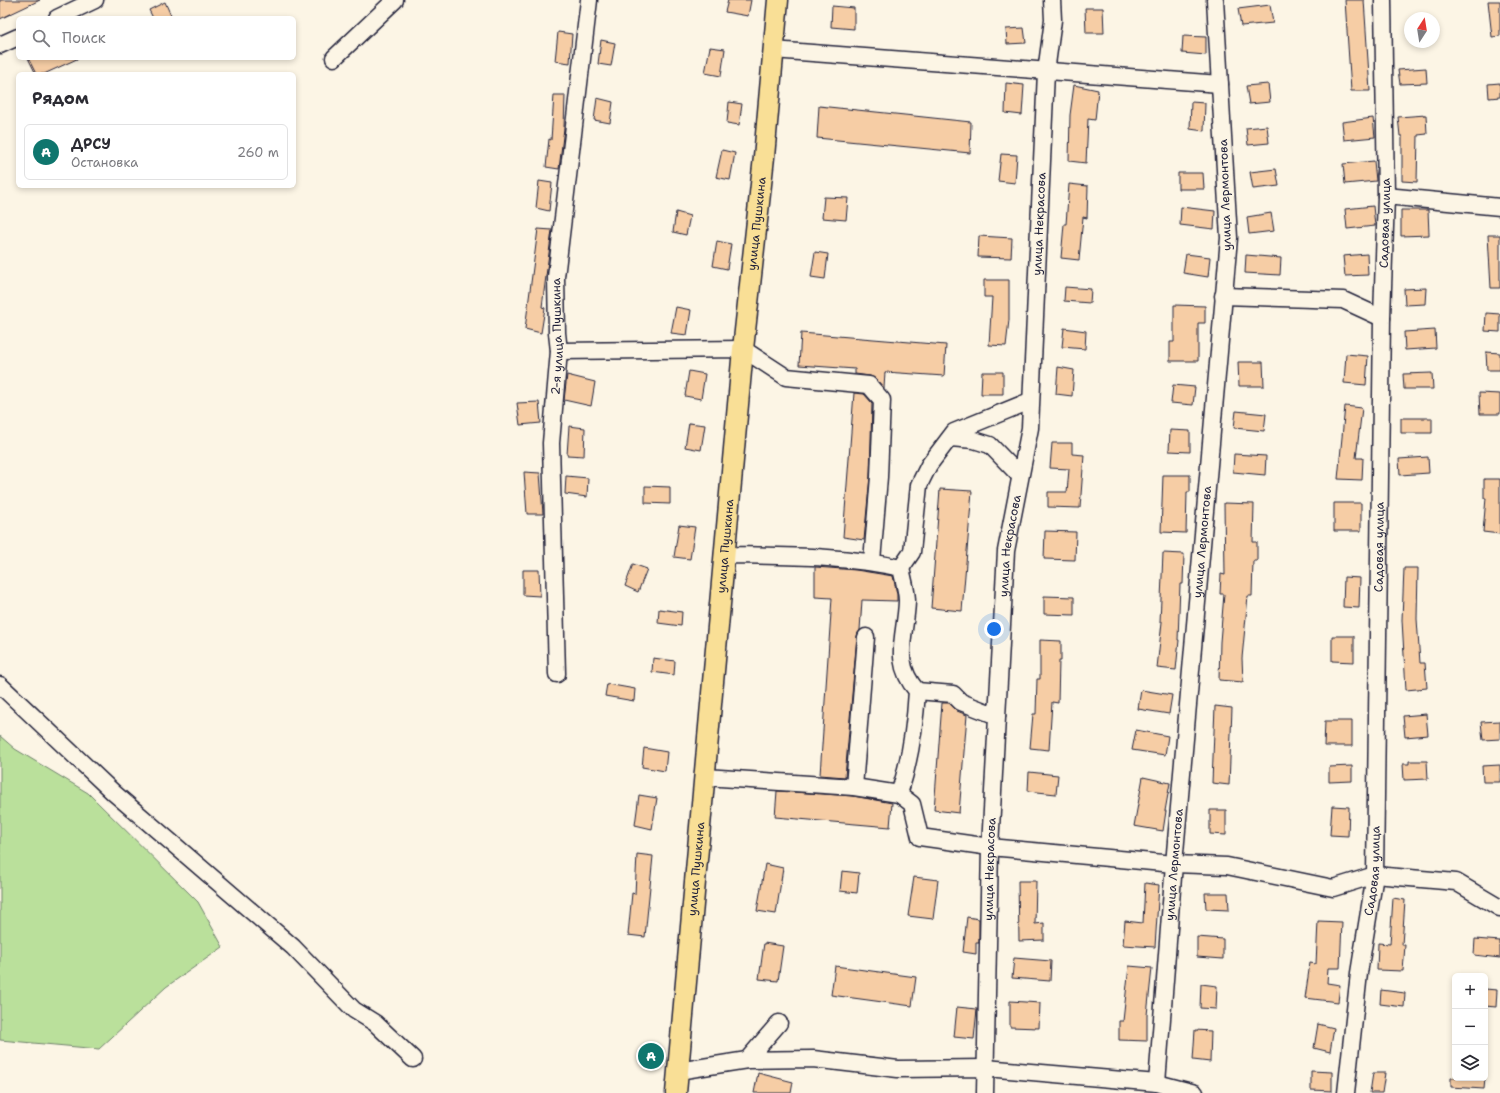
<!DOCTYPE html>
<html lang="ru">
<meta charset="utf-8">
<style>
:root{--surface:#fff;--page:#f7f7f7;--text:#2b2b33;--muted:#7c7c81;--line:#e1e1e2;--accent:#0f766e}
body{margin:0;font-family:"Shantell Sans",sans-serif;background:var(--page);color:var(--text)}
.controls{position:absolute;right:12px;bottom:12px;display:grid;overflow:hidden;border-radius:6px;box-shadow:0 2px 6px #0003}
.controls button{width:36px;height:36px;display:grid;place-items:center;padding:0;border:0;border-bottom:1px solid var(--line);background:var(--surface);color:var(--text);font:20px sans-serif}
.compass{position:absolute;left:1404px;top:12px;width:36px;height:36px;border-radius:50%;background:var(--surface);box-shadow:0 2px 6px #0003;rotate:12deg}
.you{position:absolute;left:994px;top:629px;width:14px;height:14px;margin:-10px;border:3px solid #fff;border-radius:50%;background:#1a73e8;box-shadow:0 0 0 6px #1a73e833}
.badge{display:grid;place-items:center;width:26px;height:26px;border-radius:50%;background:var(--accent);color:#fff;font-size:13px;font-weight:700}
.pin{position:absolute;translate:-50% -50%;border:2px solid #fff;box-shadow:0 1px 4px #0006}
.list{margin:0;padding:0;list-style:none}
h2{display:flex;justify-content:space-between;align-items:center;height:52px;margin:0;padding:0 16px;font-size:17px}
h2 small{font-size:13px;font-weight:400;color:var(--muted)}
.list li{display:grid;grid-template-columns:26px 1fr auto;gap:12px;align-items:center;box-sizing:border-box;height:56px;margin:0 8px 8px;padding:0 8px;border:1px solid var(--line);border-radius:6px}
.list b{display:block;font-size:15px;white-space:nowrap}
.list p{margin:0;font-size:13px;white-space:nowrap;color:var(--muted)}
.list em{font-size:13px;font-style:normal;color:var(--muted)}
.icon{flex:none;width:22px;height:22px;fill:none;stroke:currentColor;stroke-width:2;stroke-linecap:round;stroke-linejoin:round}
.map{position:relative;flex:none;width:1500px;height:1093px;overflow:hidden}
.search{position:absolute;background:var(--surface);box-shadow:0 2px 6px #0003;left:16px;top:16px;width:280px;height:44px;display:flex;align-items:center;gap:10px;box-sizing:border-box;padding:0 14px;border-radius:6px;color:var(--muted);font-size:15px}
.panel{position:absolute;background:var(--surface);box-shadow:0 2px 6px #0003;left:16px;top:72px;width:280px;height:116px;border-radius:6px}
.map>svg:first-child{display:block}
.green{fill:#bae09b;stroke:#6e816b}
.building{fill:#f6cda5;stroke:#22223b}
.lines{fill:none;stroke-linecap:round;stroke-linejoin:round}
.minor-casing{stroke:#22223b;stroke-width:19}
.major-casing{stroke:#22223b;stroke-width:23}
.minor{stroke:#fcf5e5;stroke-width:16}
.major{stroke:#f9df96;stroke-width:20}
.labels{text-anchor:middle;stroke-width:4;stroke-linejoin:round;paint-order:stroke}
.street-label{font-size:12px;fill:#22223b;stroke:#fcf5e5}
</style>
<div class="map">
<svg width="1500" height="1093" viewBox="0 0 1500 1093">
<rect width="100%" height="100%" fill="#fcf5e5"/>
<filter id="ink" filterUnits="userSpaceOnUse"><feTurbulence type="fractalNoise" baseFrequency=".025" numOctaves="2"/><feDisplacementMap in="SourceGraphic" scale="8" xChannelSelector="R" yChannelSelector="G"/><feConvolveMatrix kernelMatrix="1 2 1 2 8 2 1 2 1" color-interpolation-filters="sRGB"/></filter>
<g filter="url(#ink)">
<path class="green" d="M 0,736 L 15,749 L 88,793 L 198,902 L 223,947 L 166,987 L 99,1049 L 0,1040 Z"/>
<path class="building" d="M 0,0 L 40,0 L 0,19 Z
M 728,0 L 751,0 L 748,16 L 725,12 Z
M 1345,0 L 1364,0 L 1370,91 L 1351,91 Z
M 1488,1 L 1500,1 L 1500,36 L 1492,37 Z
M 165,2 L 172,18 L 153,18 L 149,10 Z
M 1270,5 L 1273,23 L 1241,26 L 1238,9 Z
M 832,6 L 854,8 L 854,29 L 831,27 Z
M 1085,8 L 1103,8 L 1104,33 L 1086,33 Z
M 1024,28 L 1026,43 L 1007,44 L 1006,29 Z
M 558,32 L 572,34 L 570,63 L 555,61 Z
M 1183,36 L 1206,37 L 1206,55 L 1182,53 Z
M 601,40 L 615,43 L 611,66 L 598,64 Z
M 710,47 L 725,49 L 721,76 L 705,73 Z
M 28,58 L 79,58 L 44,74 L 36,74 Z
M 1426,68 L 1427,83 L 1400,84 L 1398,70 Z
M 1006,83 L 1024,85 L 1022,115 L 1005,113 Z
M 1500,83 L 1500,97 L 1489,98 L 1488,84 Z
M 1268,84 L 1270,102 L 1249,104 L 1246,86 Z
M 1074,85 L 1098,90 L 1095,120 L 1088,119 L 1086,163 L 1069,161 L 1070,115 Z
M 554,95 L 565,95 L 564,128 L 559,169 L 546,167 L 549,139 L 551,140 Z
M 597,98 L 613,102 L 610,123 L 594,120 Z
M 729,102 L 742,104 L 739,125 L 727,123 Z
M 1191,102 L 1205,103 L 1204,131 L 1190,129 Z
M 819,106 L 971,122 L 970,153 L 817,138 Z
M 1426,115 L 1427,134 L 1418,135 L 1417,182 L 1402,181 L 1402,136 L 1400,136 L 1398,117 Z
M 1373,118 L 1375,137 L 1344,140 L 1342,122 Z
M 1267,126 L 1269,143 L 1248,145 L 1246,128 Z
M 722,150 L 735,153 L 730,180 L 716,177 Z
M 1001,154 L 1017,155 L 1015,183 L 998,181 Z
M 1374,161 L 1376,181 L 1345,184 L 1343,164 Z
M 1276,169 L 1279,186 L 1253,189 L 1250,172 Z
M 1178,173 L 1203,173 L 1204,189 L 1178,189 Z
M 539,181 L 552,183 L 549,211 L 536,208 Z
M 1069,184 L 1088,186 L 1087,218 L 1083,217 L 1079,260 L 1061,258 L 1064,224 L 1066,224 Z
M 824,197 L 848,198 L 846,220 L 822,218 Z
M 1373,206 L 1375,226 L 1347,229 L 1345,209 Z
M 1181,207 L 1215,211 L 1214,229 L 1180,225 Z
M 1401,210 L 1428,210 L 1429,235 L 1401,236 Z
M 676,212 L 690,216 L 686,235 L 673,232 Z
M 1271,213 L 1274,231 L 1249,234 L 1247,217 Z
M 538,229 L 552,230 L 542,307 L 545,308 L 541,333 L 525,329 Z
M 1488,235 L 1500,235 L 1500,288 L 1491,288 Z
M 979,236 L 1012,238 L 1011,258 L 978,257 Z
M 717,241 L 731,244 L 727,269 L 713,266 Z
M 815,252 L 828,254 L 825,279 L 811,277 Z
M 1186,254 L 1210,257 L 1208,277 L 1183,273 Z
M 1367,254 L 1368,275 L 1345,276 L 1343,256 Z
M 1246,255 L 1281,258 L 1280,275 L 1245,273 Z
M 984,280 L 1009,280 L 1009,320 L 1006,346 L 989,345 L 992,297 L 984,297 Z
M 1065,287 L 1091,289 L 1090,303 L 1064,301 Z
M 1426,288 L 1425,304 L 1405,305 L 1404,289 Z
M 1174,305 L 1205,306 L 1205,323 L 1198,323 L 1198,361 L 1170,361 L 1170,342 L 1174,342 Z
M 676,307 L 691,310 L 687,335 L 671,333 Z
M 1486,313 L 1500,314 L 1500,332 L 1485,331 Z
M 1064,328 L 1086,331 L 1085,349 L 1062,347 Z
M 1435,330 L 1436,348 L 1405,350 L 1404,332 Z
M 801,333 L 946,345 L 944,376 L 885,372 L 884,388 L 876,379 L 870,376 L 855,374 L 855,369 L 799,365 Z
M 1486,352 L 1500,353 L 1500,370 L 1487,370 Z
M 1346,354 L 1368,356 L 1366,385 L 1344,383 Z
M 1238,362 L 1263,362 L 1264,386 L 1239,386 Z
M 1058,367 L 1074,370 L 1072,396 L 1056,394 Z
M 689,371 L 705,374 L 701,399 L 685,396 Z
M 982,372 L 1003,372 L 1003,394 L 981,394 Z
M 1432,373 L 1433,389 L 1404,389 L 1403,374 Z
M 567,375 L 595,382 L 591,406 L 564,400 Z
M 1173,385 L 1195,387 L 1193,405 L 1171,403 Z
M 854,393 L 864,394 L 872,403 L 870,476 L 864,540 L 843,537 Z
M 1479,393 L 1500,394 L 1500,414 L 1480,414 Z
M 539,402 L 541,423 L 520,425 L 517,403 Z
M 1345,406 L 1362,408 L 1356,458 L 1363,458 L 1362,480 L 1338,479 Z
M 1236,411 L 1266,414 L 1264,431 L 1234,428 Z
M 1401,418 L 1432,418 L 1432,433 L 1401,433 Z
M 689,423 L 705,425 L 701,450 L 685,447 Z
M 569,426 L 585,428 L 584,456 L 567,455 Z
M 1170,430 L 1190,431 L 1190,452 L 1169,451 Z
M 1052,443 L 1072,443 L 1072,454 L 1084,455 L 1080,508 L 1048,507 L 1048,492 L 1067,492 L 1069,469 L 1050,468 Z
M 1234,454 L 1266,456 L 1265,475 L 1233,472 Z
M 1428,457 L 1429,473 L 1400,475 L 1399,459 Z
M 524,472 L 540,473 L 543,514 L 527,514 Z
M 1163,475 L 1190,475 L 1190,492 L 1187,492 L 1186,533 L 1161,532 Z
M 566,476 L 588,478 L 587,497 L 565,494 Z
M 1484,479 L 1500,479 L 1500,534 L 1483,532 L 1486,498 L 1484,498 Z
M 645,486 L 670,487 L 670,504 L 645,503 Z
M 940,489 L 972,491 L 962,611 L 931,608 Z
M 1224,503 L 1254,504 L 1253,542 L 1257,542 L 1257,561 L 1253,561 L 1252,596 L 1248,596 L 1242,658 L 1243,682 L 1219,680 L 1220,642 L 1224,594 L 1220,594 L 1221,574 L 1225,575 Z
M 1334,503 L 1361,503 L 1361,531 L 1334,531 Z
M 679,525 L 695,527 L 690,559 L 674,557 Z
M 1045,531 L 1076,532 L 1075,560 L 1044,559 Z
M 1163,553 L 1184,554 L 1183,584 L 1180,584 L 1178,640 L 1179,640 L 1176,670 L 1157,668 L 1162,622 L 1160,622 Z
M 633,564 L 647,569 L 638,592 L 625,586 Z
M 815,567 L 856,570 L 893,576 L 897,594 L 897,601 L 862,600 L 860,630 L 857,636 L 845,777 L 820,775 L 832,598 L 815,597 Z
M 1404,568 L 1418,568 L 1417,619 L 1420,663 L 1425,663 L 1427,688 L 1406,690 L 1402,620 Z
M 523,570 L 539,570 L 540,596 L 523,595 Z
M 1344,577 L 1360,578 L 1359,608 L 1343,607 Z
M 1044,596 L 1074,597 L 1074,615 L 1044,614 Z
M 659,609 L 682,612 L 681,626 L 658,623 Z
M 1332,636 L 1354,636 L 1354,662 L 1332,661 Z
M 1040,640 L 1061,641 L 1061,661 L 1059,661 L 1058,703 L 1052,702 L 1049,750 L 1030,748 L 1033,714 L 1036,714 L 1037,679 L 1040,679 Z
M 653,658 L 675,661 L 674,675 L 652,672 Z
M 607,684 L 635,689 L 634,701 L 605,696 Z
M 1141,690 L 1172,695 L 1169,714 L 1138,709 Z
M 942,703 L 949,703 L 957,711 L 967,715 L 959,813 L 934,810 Z
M 1215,706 L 1232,708 L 1229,785 L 1212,783 Z
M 1426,714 L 1428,735 L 1405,737 L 1403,716 Z
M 1325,721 L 1352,721 L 1352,746 L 1324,746 Z
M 1500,721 L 1500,739 L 1483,740 L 1481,722 Z
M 1136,730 L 1168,736 L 1165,755 L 1132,750 Z
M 644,748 L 667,752 L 665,771 L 642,767 Z
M 1409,761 L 1427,761 L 1428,779 L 1404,780 L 1403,764 L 1409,764 Z
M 1500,765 L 1500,782 L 1483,782 L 1482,766 Z
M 1352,766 L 1352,781 L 1329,782 L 1329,767 Z
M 1029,772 L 1058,775 L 1056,794 L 1028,791 Z
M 1143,777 L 1170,783 L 1165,811 L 1166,811 L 1163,831 L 1134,826 Z
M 777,791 L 853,796 L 892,803 L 890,827 L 775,817 Z
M 639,795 L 657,798 L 652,829 L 635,825 Z
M 1332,806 L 1349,807 L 1348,836 L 1330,835 Z
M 1210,810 L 1226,810 L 1226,835 L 1210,834 Z
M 637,854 L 653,856 L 645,937 L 628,935 L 632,893 L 635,894 Z
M 765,864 L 783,868 L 776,914 L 757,911 Z
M 842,871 L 859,873 L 857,893 L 840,891 Z
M 914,877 L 938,880 L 933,919 L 908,916 Z
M 1018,881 L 1036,881 L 1035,924 L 1044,923 L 1044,940 L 1019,941 Z
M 1145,883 L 1159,885 L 1155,947 L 1123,945 L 1125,921 L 1143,923 Z
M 1205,893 L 1228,893 L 1229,910 L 1206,909 Z
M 1393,898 L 1405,900 L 1402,945 L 1405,945 L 1403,971 L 1377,970 L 1378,943 L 1390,944 Z
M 967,917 L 979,919 L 979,943 L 976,943 L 976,954 L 963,952 Z
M 1318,921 L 1342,922 L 1340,968 L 1328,968 L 1327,983 L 1340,985 L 1338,1002 L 1305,998 L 1310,963 L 1316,964 Z
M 1197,937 L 1223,939 L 1223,959 L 1197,957 Z
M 1475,939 L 1500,941 L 1500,958 L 1474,955 Z
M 764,943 L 783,946 L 778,981 L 759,979 Z
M 1014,958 L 1051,961 L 1050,981 L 1012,978 Z
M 835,966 L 916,977 L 912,1006 L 831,995 Z
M 1129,966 L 1152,968 L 1147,1015 L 1147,1041 L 1119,1040 L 1119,1021 L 1123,1021 Z
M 1201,984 L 1217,986 L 1216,1009 L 1200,1008 Z
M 1485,989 L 1497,990 L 1496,1007 L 1485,1006 Z
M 1381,990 L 1405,993 L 1404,1007 L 1380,1004 Z
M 1010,1001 L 1040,1003 L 1039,1028 L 1010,1027 Z
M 957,1007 L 977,1009 L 974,1039 L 954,1037 Z
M 1318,1024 L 1334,1028 L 1330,1052 L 1314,1048 Z
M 1195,1030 L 1211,1031 L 1210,1062 L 1193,1060 Z
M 1311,1071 L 1332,1072 L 1332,1091 L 1311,1090 Z
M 758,1073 L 793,1082 L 791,1093 L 754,1093 Z
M 1373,1073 L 1385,1073 L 1382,1093 L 1370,1093 Z
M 1451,1078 L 1485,1078 L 1484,1089 L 1451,1087 Z"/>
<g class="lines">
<defs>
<g id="minor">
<path d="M 57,18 L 95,0"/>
<path d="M 0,45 L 18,37"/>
<path d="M 773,50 L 1220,84"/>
<path d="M 334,58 L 395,0"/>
<path d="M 1386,196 L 1500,207"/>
<path d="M 1223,296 L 1343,300 L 1382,318"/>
<path d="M 559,351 L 743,349 L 786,377 L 869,385 L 882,400 L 879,477 L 872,561"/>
<path d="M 950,438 L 974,440 L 990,445 L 1020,476"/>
<path d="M 725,555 C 783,556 844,555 901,568 C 903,578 907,591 907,601 C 906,636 891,661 917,691 C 915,726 910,761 899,794"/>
<path d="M 901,568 L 912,552 L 919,485 L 929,465 L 954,432 L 1030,401"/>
<path id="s1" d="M 557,674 L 551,443 L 559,351 L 557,333 L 556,277 L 589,0"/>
<path d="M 0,685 L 114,793 L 293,947 L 354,1010 L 375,1023 L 413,1059"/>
<path d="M 917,691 L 953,694 L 961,702 L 997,716"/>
<path d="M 705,777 L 854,787 L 899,794 L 912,804 L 920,837 L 990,847 L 1174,864 L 1227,866 L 1333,888 L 1375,875 L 1456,882 L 1500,908"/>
<path d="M 854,787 L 866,637"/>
<path d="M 747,1060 L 779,1023"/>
<path d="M 678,1071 L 747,1060 L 813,1059 L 898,1069 L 986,1068 L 1157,1083 L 1195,1093"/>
<path id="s2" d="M 1157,1083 L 1174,864 L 1229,238 L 1215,0"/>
<path id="s3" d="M 985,1093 L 990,847 L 1006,551 L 1030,428 L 1046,72 L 1053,20 L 1052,0"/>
<path id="s4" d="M 1346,1093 L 1359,973 L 1375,875 L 1382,318 L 1386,196 L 1383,0"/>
</g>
<g id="major">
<path id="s5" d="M 676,1093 L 743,349 L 764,157 L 778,0"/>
</g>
</defs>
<use href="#minor" class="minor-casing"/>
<use href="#major" class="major-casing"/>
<use href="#minor" class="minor"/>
<use href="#major" class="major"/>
</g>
</g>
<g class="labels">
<g class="street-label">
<text transform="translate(1225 195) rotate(-92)" y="4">улица Лермонтова</text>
<text dy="4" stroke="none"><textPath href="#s5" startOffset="873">улица Пушкина</textPath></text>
<text dy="4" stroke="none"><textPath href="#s3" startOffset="872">улица Некрасова</textPath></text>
<text dy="4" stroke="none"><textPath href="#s4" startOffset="872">Садовая улица</textPath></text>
<text dy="4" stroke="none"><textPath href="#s1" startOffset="338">2-я улица Пушкина</textPath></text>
<text dy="4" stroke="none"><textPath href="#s2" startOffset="543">улица Лермонтова</textPath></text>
<text dy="4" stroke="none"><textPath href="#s5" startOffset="549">улица Пушкина</textPath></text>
<text dy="4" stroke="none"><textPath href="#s3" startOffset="548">улица Некрасова</textPath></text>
<text dy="4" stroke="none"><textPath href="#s4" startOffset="548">Садовая улица</textPath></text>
<text dy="4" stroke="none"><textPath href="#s2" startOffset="219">улица Лермонтова</textPath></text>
<text dy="4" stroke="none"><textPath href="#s5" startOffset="225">улица Пушкина</textPath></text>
<text dy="4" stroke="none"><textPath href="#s3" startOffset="224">улица Некрасова</textPath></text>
<text dy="4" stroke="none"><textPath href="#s4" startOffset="224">Садовая улица</textPath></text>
</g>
</g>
</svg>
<div class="controls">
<button>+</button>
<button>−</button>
<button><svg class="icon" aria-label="layers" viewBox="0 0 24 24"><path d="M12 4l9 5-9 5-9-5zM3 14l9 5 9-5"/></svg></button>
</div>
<svg class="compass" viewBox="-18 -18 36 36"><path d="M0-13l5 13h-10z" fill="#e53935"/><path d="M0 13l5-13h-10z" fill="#7c7c81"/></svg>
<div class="you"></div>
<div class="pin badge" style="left:651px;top:1056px">A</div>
<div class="search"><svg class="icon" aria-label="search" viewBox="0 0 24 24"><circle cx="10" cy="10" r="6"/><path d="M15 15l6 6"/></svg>Поиск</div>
<section class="panel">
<h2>Рядом<small></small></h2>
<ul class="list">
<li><span class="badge">A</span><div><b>ДРСУ</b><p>Остановка</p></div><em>260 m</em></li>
</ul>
</section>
</div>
